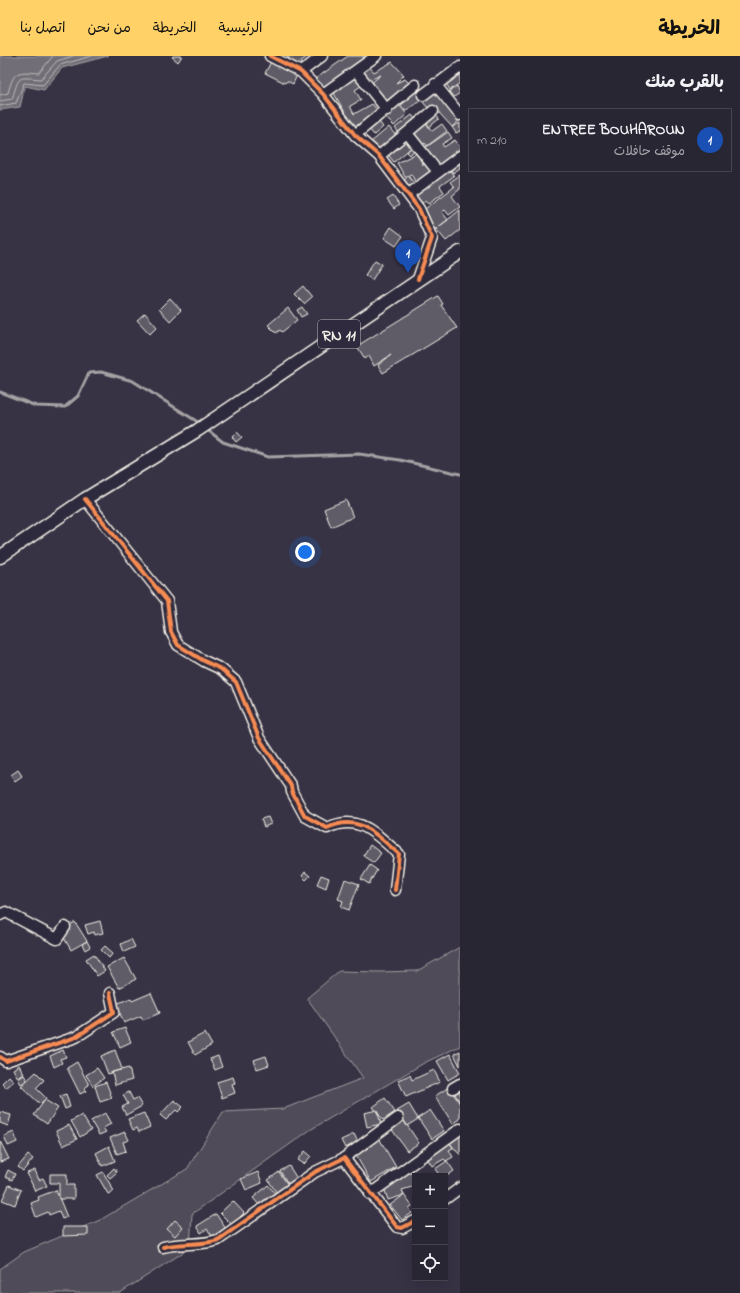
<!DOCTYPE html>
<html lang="ar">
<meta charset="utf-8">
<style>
:root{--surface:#292633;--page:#35323f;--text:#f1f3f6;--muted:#a5a5ac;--line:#45434e;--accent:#ffd166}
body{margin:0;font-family:"Indie Flower","Playpen Sans Arabic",sans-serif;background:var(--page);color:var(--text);direction:rtl}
.controls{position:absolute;right:12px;bottom:12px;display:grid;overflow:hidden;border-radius:0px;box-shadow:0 4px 16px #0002}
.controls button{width:36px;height:36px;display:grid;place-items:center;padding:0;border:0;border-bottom:1px solid var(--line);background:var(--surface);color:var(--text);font:20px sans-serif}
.you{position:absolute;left:305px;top:496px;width:14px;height:14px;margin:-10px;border:3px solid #fff;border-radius:50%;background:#1a73e8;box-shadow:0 0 0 6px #1a73e833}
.badge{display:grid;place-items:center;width:26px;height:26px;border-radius:50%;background:var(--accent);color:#fff;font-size:13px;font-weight:700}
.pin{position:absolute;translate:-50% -33px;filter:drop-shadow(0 1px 2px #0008)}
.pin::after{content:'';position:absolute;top:21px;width:14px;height:12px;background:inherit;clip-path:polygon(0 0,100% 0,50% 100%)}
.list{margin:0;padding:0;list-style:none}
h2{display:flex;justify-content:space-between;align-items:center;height:52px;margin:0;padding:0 16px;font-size:17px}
h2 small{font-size:13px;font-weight:400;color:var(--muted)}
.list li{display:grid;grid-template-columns:26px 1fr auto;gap:12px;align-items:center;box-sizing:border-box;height:64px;margin:0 8px 8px;padding:0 8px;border:1px solid var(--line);border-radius:0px}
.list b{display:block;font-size:15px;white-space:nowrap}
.list p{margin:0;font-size:13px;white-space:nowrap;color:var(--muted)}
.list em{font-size:13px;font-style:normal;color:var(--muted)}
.icon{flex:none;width:22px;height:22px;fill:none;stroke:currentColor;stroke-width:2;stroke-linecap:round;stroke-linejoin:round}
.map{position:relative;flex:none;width:460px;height:1237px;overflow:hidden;direction:ltr}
header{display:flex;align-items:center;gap:24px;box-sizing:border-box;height:56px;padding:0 20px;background:var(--accent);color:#111}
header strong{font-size:19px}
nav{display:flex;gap:22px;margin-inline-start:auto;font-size:14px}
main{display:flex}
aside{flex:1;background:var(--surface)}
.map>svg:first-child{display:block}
.green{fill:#504b59;stroke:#a29ea0}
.water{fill:#726e77;stroke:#a6a2a4}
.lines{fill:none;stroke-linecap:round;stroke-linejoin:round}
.shore{stroke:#c0bdbb;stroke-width:1}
.stream{stroke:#a6a2a4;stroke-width:3}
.building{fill:#5f5c67;stroke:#f4f1e8}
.minor-casing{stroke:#f4f1e8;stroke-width:13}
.major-casing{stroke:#f4f1e8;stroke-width:15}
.minor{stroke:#2f2a3d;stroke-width:10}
.major{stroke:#2f2a3d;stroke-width:12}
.cycleway-casing{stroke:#2f2a3d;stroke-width:6}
.cycleway{stroke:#f68b52;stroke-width:4}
.labels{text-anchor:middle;stroke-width:3.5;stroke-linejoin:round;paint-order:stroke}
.shield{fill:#2f2a3d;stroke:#b9b5b5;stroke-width:1}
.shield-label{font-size:16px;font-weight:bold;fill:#f4f1e8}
</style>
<header>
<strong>الخريطة</strong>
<nav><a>الرئيسية</a><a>الخريطة</a><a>من نحن</a><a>اتصل بنا</a></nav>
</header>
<main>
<aside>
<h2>بالقرب منك<small></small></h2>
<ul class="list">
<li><span class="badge" style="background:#1a4fb4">1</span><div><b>ENTREE BOUHAROUN</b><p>موقف حافلات</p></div><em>210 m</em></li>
</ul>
</aside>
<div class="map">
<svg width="460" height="1237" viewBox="0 0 460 1237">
<rect width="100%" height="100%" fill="#373244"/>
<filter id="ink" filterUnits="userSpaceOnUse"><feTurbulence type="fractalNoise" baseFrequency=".025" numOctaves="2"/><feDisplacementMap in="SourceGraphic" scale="8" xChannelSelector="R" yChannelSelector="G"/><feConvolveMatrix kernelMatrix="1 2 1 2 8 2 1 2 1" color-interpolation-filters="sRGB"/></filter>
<g filter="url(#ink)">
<path class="green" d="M 460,891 L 460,990 L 424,1007 L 310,1074 L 192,1158 L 190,1192 L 120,1237 L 0,1237 L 0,1213 L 24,1196 L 100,1164 L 187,1113 L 223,1056 L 283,1053 L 363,1022 L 307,942 L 339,915 L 379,916 L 417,915 Z"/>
<path class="water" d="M 0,0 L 108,0 L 62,12 L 44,34 L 25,30 L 20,51 L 0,54 Z"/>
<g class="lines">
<path class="shore" d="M 0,39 L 8,37 C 14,15 16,15 39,17 L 53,0
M 0,45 L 12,43 C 20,19 16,21 41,23 L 57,5 L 73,0
M 0,50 L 16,47 L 24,27 L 43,29 L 60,9 L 92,0"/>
<path class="stream" d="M 0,336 L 36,350 L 65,351 L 78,340 L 89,317 L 101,316 L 133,325 L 201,368
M 205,372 L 223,386 L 268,401 L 359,398 L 400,404 L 460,418"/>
</g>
<path class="building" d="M 173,0 L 182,0 L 178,6 L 172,1 Z
M 287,0 L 308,0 L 295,10 Z
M 348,0 L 371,0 L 323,34 L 315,23 Z
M 271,6 L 297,19 L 293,28 L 287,25 L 285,27 L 265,17 Z
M 392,6 L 404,19 L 396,27 L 405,23 L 410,28 L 385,49 L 371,27 L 381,19 L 367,25 L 360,15 L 367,8 L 374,16 Z
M 460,16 L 460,27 L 450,34 L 445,26 Z
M 355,20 L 361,30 L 355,34 L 361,44 L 350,50 L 354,58 L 372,48 L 378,55 L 355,74 L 332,34 Z
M 457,30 L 460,37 L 451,43 L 447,37 Z
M 435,33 L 460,64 L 452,71 L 432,49 L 428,52 L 422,45 Z
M 416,34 L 423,43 L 405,55 L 401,49 L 410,42 L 408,40 Z
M 398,48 L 407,58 L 394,70 L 385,61 Z
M 435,58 L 439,63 L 429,71 L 425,65 Z
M 412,59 L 417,65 L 400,78 L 395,72 Z
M 377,63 L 383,71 L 374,79 L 368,72 Z
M 425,66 L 432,75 L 442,68 L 447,75 L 427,90 L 425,87 L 420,90 L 411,77 Z
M 460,67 L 460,75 L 456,77 L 452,71 Z
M 389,71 L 397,81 L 378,97 L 370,87 Z
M 448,76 L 452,82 L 442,88 L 444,91 L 455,84 L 460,91 L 460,95 L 437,111 L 422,94 Z
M 404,82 L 411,92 L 394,106 L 386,96 Z
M 411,91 L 414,94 L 410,99 L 407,96 Z
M 417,97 L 423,109 L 427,107 L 433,119 L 416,127 L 411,118 L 405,121 L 397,107 Z
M 460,103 L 460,112 L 453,117 L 449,110 Z
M 448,112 L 454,120 L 440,130 L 444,136 L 429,147 L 426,144 L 419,149 L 411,138 Z
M 460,119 L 460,133 L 452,140 L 460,151 L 449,159 L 445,154 L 442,156 L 448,164 L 434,174 L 421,156 L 454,131 L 450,126 Z
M 408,120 L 417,130 L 411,135 L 403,125 Z
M 393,140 L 399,149 L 394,153 L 387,144 Z
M 460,154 L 460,174 L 446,185 L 436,173 Z
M 391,171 L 403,180 L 396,190 L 384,182 Z
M 375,204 L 382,208 L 372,224 L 365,219 Z
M 303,230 L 312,241 L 304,248 L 294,238 Z
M 438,240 L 443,248 L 441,249 L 457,272 L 383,317 L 378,309 L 391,299 L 374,310 L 369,300 L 365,303 L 357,290 Z
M 170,242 L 181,254 L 170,265 L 159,253 Z
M 302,251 L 307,258 L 301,261 L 297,254 Z
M 288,252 L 297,264 L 282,276 L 280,274 L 276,277 L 268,269 Z
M 145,257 L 157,271 L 150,278 L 137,264 Z
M 237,376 L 242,381 L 236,386 L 232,381 Z
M 346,444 L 353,461 L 331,471 L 324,453 Z
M 18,714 L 22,720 L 15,725 L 11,719 Z
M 268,761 L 271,768 L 264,771 L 261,763 Z
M 370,789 L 381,797 L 374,807 L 363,800 Z
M 370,809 L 377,814 L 369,828 L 361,823 Z
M 305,816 L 310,820 L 306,824 L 302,820 Z
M 321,819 L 329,822 L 326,832 L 317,828 Z
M 345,823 L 359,828 L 349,854 L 341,851 L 343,845 L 338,843 Z
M 100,865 L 103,877 L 95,879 L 94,876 L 88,878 L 85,869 Z
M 75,866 L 87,885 L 71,894 L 60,875 Z
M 131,883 L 135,891 L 124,896 L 121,888 Z
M 87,885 L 90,891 L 85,894 L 82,888 Z
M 105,890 L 113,897 L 109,902 L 101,894 Z
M 94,898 L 105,915 L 97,920 L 86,903 Z
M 124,902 L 136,923 L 119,932 L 107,911 Z
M 151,937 L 160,957 L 143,964 L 141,960 L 124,967 L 116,948 L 131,942 L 132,945 Z
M 125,972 L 131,986 L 120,991 L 113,976 Z
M 205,977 L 212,989 L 195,999 L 188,986 Z
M 63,994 L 66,1001 L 60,1003 L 62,1007 L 54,1011 L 50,1000 Z
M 115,994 L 122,1013 L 108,1018 L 101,1000 Z
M 460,995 L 460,1010 L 454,998 Z
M 450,998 L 460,1017 L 448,1024 L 437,1005 Z
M 218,1000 L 222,1011 L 215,1014 L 210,1003 Z
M 266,1000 L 269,1009 L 257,1013 L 254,1004 Z
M 77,1006 L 89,1029 L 84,1032 L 86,1035 L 80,1038 L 67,1012 Z
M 19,1009 L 24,1018 L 18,1022 L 13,1013 Z
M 97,1012 L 104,1022 L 93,1030 L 86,1019 Z
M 129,1012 L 132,1024 L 115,1029 L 112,1016 Z
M 434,1014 L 440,1026 L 406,1041 L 398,1024 L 410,1019 L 412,1024 Z
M 36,1016 L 44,1024 L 36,1032 L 46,1042 L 40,1048 L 21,1030 Z
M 24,1019 L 27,1024 L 21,1028 L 18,1023 Z
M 9,1020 L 14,1025 L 6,1032 L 2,1027 Z
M 233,1021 L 235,1027 L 232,1028 L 235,1037 L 222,1042 L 217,1026 Z
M 106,1026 L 112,1042 L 100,1046 L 95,1030 Z
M 460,1026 L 460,1046 L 451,1032 Z
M 449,1031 L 460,1048 L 460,1063 L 453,1068 L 435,1040 Z
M 129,1036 L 133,1044 L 137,1042 L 142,1050 L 126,1059 L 122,1051 L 128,1048 L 123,1039 Z
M 66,1038 L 70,1051 L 65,1053 L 60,1040 Z
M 385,1042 L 395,1056 L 383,1064 L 373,1051 Z
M 45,1044 L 58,1052 L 47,1068 L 34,1059 Z
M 174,1044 L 183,1051 L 178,1056 L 176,1054 L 166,1064 L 160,1059 Z
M 409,1048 L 418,1063 L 407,1070 L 397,1055 Z
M 377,1054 L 381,1068 L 367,1071 L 364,1057 Z
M 430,1054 L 444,1075 L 432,1083 L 418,1062 Z
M 0,1056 L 11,1059 L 8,1070 L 0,1067 Z
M 105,1057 L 111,1068 L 103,1072 L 106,1076 L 99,1079 L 91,1065 Z
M 144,1057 L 150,1071 L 139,1076 L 137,1072 L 133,1074 L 128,1063 Z
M 399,1057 L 419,1087 L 407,1095 L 386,1065 Z
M 82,1059 L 91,1074 L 80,1081 L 71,1065 Z
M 69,1069 L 77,1083 L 63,1090 L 56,1075 Z
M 14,1076 L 17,1086 L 8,1090 L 4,1080 Z
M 125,1076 L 129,1084 L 123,1086 L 126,1095 L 117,1098 L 110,1082 Z
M 376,1077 L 396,1111 L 371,1126 L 354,1096 Z
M 457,1077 L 460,1081 L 460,1099 L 448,1085 Z
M 354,1078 L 358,1086 L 345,1092 L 341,1084 Z
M 0,1085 L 9,1103 L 0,1106 Z
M 449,1085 L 453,1092 L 449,1094 L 453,1101 L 446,1105 L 444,1103 L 432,1110 L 423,1095 Z
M 109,1090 L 115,1105 L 102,1110 L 96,1097 Z
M 305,1095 L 311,1100 L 304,1108 L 298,1104 Z
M 28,1099 L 33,1103 L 23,1115 L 18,1111 Z
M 447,1105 L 454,1115 L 445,1121 L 440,1120 L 435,1113 Z
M 289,1110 L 298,1124 L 289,1129 L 280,1115 Z
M 114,1112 L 117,1116 L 110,1122 L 107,1119 Z
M 8,1114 L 15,1118 L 12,1124 L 5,1121 Z
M 35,1114 L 39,1124 L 43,1122 L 47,1130 L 35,1135 L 27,1117 Z
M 412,1114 L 414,1118 L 419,1116 L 420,1120 L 415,1120 L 415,1130 L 402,1134 L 404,1139 L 388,1144 L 381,1123 Z
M 103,1116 L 114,1135 L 108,1138 L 97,1119 Z
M 258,1116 L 262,1127 L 246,1134 L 241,1123 Z
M 279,1116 L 288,1129 L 277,1137 L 268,1124 Z
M 50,1118 L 67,1118 L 67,1129 L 74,1129 L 74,1143 L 59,1143 L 59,1127 L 50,1127 Z
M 9,1129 L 21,1134 L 15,1149 L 2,1144 Z
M 268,1129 L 275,1137 L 260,1150 L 253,1142 Z
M 56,1134 L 67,1161 L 62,1163 L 59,1155 L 49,1159 L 48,1156 L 36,1161 L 31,1147 L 39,1144 L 38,1141 Z
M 404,1139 L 412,1150 L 409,1152 L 412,1157 L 402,1164 L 390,1149 Z
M 233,1145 L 244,1157 L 232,1169 L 220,1157 Z
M 216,1158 L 226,1173 L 213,1181 L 207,1173 L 201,1177 L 197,1170 Z
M 175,1164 L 183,1171 L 175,1180 L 167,1173 Z
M 63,1171 L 88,1171 L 88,1179 L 63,1180 Z"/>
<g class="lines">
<defs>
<path id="minor" d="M 270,0 L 301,16 L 323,38 L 355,79 L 379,100 L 419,153 L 432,182 L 418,223
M 356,15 L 387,54
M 301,16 L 322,0
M 435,28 L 460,59
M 323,38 L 376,0
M 423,39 L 460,11
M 407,77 L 438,116
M 355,79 L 415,29
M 379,100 L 433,55
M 409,138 L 460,100
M 85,443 L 167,545 L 171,576 L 178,589 L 204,605 L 221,613 L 236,626 L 259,682 L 291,730 L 292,736 L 305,760 L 327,772 C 360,757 375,778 399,798 L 395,834
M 0,859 L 6,856 L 57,883 L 65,871
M 0,1001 L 6,1005 L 76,981 L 114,956 L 110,937
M 453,1032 L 460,1028
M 344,1102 L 398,1062
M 370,1138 L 460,1073
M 445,1143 L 460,1132
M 163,1191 C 181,1186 200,1190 218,1184 L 315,1116 L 344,1102 L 397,1171 L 402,1172 L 415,1165"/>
<path id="major" d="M 0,501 L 85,443 L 198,374 L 460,196"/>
</defs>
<use href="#minor" class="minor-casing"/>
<use href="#major" class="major-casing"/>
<use href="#minor" class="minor"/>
<use href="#major" class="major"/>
<defs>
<path id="cycleway" d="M 270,0 L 301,16 L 323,38 L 355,79 L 379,100 L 419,153 L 432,182 L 418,223
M 85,443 L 167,545 L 171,576 L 178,589 L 204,605 L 221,613 L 236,626 L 259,682 L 291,730 L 292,736 L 305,760 L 327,772 C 360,757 375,778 399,798 L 395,834
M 0,1001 L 6,1005 L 76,981 L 114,956 L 110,937
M 163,1191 C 181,1186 200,1190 218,1184 L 315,1116 L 344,1102 L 397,1171 L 402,1172 L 415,1165"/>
</defs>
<use href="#cycleway" class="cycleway-casing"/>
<use href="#cycleway" class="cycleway"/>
</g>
</g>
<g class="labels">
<rect class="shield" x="318" y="264" width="42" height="28" rx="3"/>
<g class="shield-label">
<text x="339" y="284">RN 11</text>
</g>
</g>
</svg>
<div class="controls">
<button>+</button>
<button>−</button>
<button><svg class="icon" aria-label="locate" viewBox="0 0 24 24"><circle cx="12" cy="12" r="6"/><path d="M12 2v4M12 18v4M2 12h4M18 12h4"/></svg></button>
</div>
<div class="you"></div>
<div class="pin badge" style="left:408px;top:217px;background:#1a4fb4">1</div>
</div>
</main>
